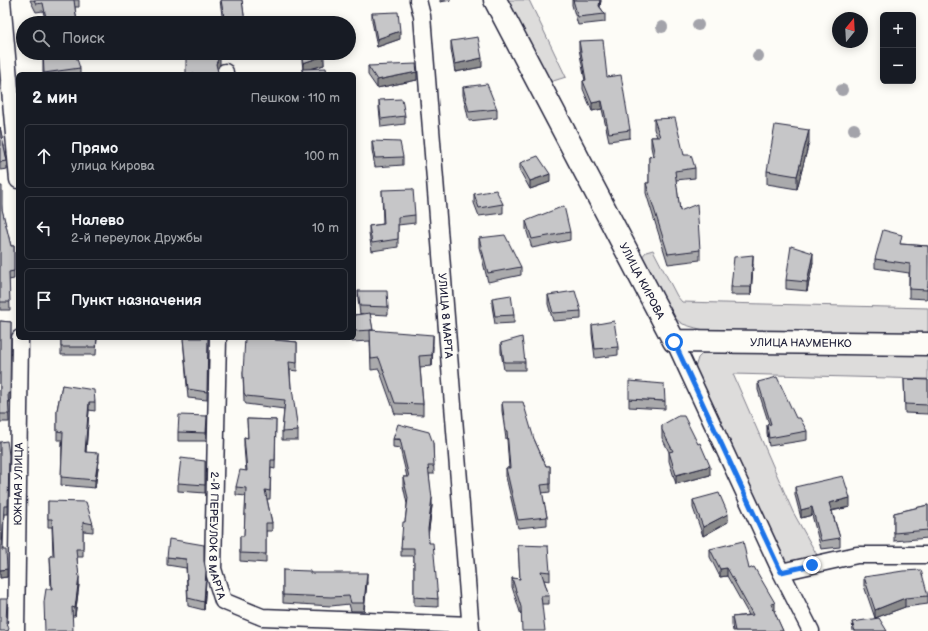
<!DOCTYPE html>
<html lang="ru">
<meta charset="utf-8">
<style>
:root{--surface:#171b24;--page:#242831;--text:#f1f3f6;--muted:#9ea1a6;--line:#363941}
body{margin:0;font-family:"Balsamiq Sans",sans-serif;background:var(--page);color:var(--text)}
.controls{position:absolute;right:12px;top:12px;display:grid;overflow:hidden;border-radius:6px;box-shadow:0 2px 10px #0003}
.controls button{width:36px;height:36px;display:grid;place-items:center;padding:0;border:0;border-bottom:1px solid var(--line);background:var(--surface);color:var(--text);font:20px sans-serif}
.compass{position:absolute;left:832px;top:12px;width:36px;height:36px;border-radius:50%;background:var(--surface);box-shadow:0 2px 10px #0003;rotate:18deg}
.stop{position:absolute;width:12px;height:12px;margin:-9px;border:3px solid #1a73e8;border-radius:50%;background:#fff}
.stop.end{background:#1a73e8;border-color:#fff;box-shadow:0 1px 4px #0008}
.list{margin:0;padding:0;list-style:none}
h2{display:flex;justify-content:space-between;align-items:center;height:52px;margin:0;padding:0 16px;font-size:17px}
h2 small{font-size:13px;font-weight:400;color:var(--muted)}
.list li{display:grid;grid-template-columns:26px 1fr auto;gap:12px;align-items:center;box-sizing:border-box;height:64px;margin:0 8px 8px;padding:0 8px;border:1px solid var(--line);border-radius:6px}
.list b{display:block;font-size:15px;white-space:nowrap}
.list p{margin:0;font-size:13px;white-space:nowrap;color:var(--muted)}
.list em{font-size:13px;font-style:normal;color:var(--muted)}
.icon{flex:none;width:22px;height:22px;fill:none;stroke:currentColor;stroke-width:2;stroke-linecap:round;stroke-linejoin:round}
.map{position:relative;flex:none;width:928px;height:631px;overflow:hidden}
.search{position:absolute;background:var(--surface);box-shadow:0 2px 10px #0003;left:16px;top:16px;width:340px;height:44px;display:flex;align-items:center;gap:10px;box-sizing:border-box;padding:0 14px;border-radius:22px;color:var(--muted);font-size:15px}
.panel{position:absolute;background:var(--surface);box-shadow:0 2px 10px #0003;left:16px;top:72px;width:340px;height:268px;border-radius:6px}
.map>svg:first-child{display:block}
.green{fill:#dddcdb;stroke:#807f8b}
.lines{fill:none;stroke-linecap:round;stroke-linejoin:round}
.minor-casing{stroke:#22223b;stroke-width:19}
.secondary-casing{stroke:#22223b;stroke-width:25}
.minor{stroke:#fdfcf7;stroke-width:16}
.secondary{stroke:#fdfcf7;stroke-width:22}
.tree{fill:#a3a3aa}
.wall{fill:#aaaaac;stroke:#22223b}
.shaded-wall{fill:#8b8b8c;stroke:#22223b}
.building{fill:#c6c6c8;stroke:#22223b}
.route{stroke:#1a73e8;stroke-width:5}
.labels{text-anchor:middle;stroke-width:3;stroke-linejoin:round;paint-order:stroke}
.street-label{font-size:11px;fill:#22223b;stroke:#fdfcf7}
</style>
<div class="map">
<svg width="928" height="631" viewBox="0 0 928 631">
<rect width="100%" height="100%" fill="#fdfcf7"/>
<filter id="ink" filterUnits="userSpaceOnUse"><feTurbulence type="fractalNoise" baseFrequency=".025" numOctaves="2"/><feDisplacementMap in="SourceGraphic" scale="8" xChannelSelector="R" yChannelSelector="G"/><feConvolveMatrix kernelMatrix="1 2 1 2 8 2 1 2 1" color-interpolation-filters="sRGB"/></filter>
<g filter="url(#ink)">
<path class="green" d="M 508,0 L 529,0 L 566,77 L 550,82 Z
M 653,250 L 677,296 L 682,302 L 928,308 L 928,334 L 708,331 C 700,329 691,327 683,324 C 663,313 651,277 641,258 L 646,252 Z
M 706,350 L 928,351 L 928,379 L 733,374 L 793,512 L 817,555 L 792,564 L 784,564 L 695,368 L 698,358 Z"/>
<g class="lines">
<defs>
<g id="minor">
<path d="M 2,0 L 18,180"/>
<path id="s1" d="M 418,0 L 422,16 L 471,631"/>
<path d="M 225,74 L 225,72"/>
<path id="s2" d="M 218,338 L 213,569 L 223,601 L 262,617 L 470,625"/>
<path d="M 674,341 L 781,572 L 811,631"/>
<path d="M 781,572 L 857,555 L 928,555"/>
<path id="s3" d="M 16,631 L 20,338"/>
</g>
<g id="secondary">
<path id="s4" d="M 495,0 L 674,341 L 928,344"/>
</g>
</defs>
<use href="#minor" class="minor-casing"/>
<use href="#secondary" class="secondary-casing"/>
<use href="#minor" class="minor"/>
<use href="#secondary" class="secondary"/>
</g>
<g class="tree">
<circle cx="698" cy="25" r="6"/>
<circle cx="662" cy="27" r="6"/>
<circle cx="758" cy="56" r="6"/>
<circle cx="842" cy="90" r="6"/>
<circle cx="854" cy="129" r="6"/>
</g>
<path class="wall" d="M 30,0 L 79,0 L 79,7 L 75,7 L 77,23 L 46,23 L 43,11 L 36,12 Z
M 220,0 L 242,0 L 245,23 L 223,23 Z
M 440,0 L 451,0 L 440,2 Z
M 572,0 L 601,0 L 600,7 L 605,14 L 605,22 L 578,25 L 572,5 Z
M 372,13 L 400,39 L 377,47 L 372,21 Z
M 451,41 L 482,67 L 455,72 L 451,49 Z
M 579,41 L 607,77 L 630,130 L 630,138 L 609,141 L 602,109 L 592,111 L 583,89 L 583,81 L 585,81 L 579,49 Z
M 43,53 L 80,68 L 80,74 L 43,74 Z
M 301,53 L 323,53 L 324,65 L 310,69 L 327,74 L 302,74 L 302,69 L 303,69 Z
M 368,66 L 417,80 L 377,88 L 368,75 Z
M 463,87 L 497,109 L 497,118 L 469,121 L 463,95 Z
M 379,100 L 405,116 L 405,124 L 381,127 L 379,108 Z
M 654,119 L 695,168 L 695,178 L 676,180 L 680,211 L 700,250 L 700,260 L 668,264 L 646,193 L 646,183 L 649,183 L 649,157 L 653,156 L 651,147 L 651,137 L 657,137 L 654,129 Z
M 0,127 L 7,161 L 7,169 L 0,170 Z
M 372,141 L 403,157 L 403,165 L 375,167 L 372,150 Z
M 809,142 L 797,189 L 767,184 L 767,171 Z
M 520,163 L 550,182 L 530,189 L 520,171 Z
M 0,186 L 2,210 L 11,246 L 14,246 L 14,279 L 9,280 L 10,310 L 0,310 Z
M 382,190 L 415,215 L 415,223 L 398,225 L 398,247 L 372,251 L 369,234 L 369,226 L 383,224 Z
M 474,194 L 503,204 L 503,213 L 479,216 L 474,203 Z
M 526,221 L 570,232 L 570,240 L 532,248 L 526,229 Z
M 479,238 L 521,267 L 521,275 L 488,282 L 479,247 Z
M 901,244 L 928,246 L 927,299 L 909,298 L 909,273 L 875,268 L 875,259 Z
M 813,262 L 807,291 L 786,289 L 786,280 Z
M 753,264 L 751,295 L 731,295 L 731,287 Z
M 358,291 L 388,307 L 388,315 L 370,314 L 373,331 L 433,346 L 432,366 L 420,367 L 423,404 L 423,415 L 395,414 L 379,369 L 371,370 L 370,341 L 352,342 L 352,338 L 354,338 L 354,315 L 363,314 L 360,314 L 358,299 Z
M 548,295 L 581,311 L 581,319 L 553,321 L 548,304 Z
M 492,298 L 514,315 L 514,323 L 495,324 L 492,306 Z
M 0,321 L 11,322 L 10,402 L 8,402 L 9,422 L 0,422 Z
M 592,325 L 618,347 L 618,355 L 595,358 L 592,334 Z
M 61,338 L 97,338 L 96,355 L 61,355 Z
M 183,338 L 208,338 L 207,400 L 188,398 Z
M 251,338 L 277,338 L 277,340 L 297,342 L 297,371 L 290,370 L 291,388 L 298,431 L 298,440 L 282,440 L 282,432 L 284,409 L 246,404 L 244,401 L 243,373 Z
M 501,343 L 525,362 L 525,370 L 504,370 L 501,352 Z
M 904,379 L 928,380 L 928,414 L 905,413 Z
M 758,382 L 807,431 L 807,440 L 769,446 L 767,433 L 767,425 L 769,424 L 758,390 Z
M 62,385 L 95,402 L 95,411 L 89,410 L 86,452 L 99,461 L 95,488 L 61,485 L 62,440 L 57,440 L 57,410 Z
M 629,399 L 665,401 L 665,409 L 629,407 Z
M 502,402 L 534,439 L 546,466 L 550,466 L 550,492 L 542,493 L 547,517 L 547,525 L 518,528 L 506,477 L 506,468 L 509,468 L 507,439 L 506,439 L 502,411 Z
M 207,416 L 206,441 L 178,441 L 178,432 Z
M 247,419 L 276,420 L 275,469 L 271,468 L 270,499 L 267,499 L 272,523 L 272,531 L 266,531 L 266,563 L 240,561 L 240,536 L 244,536 L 246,496 L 236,495 L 236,487 L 246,471 L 244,446 L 244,437 L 248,438 Z
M 662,425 L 698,444 L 710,475 L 676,484 L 669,461 L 669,452 L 662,438 Z
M 393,439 L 433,443 L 434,474 L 429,474 L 432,506 L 428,535 L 429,543 L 438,599 L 438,607 L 414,606 L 414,556 L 401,556 L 401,548 L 405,522 L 407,504 L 403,485 L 403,477 L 407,477 L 400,448 L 393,447 Z
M 0,442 L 9,455 L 8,514 L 4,514 L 3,550 L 7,577 L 0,578 Z
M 205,461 L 205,493 L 178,491 L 178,483 Z
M 795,487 L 850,507 L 832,511 L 840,538 L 840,547 L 821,549 L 812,515 L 801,518 L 795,495 Z
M 693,500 L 728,522 L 703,536 L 693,508 Z
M 48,501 L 93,524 L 93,532 L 83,531 L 83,557 L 77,557 L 79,585 L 75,616 L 72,616 L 51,589 L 50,556 L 53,556 L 52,527 L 48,527 Z
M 928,505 L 928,538 L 894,541 L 894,513 Z
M 518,545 L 550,572 L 550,581 L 544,580 L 549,596 L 549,604 L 542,604 L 521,615 L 512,587 L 512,578 L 520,579 Z
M 710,549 L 749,569 L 775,611 L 774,612 L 783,631 L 733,631 L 732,625 L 732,617 L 749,615 L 727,576 L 720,577 L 710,557 Z
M 167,557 L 204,561 L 206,580 L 204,610 L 188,606 L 186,568 L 167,565 Z
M 283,570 L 310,573 L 367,582 L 364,611 L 351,611 L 349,604 L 331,606 L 283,603 Z
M 864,577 L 928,596 L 928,604 L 905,607 L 875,618 L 864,586 Z
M 852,622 L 887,631 L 853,631 Z"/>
<path class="shaded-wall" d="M 600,0 L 601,0 L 599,14 L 599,6 Z
M 400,31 L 400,39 L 377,47 L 377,39 Z
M 220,55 L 220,64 L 216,72 L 216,64 Z
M 324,56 L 324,65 L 303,71 L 303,63 Z
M 482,58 L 482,67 L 455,72 L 455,64 Z
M 417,72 L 417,80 L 377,88 L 377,80 Z
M 602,101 L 602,109 L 592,111 L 592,103 Z
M 809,130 L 809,142 L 797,189 L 797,176 Z
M 550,174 L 550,182 L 530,189 L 530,181 Z
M 813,253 L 813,262 L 807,291 L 807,282 Z
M 753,255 L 753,264 L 751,295 L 751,287 Z
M 433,335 L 433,346 L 432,366 L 432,355 Z
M 89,402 L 89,410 L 85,461 L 85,452 Z
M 99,453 L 99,461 L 95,488 L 95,480 Z
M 710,466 L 710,475 L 676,484 L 676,475 Z
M 432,498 L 432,506 L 428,537 L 428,529 Z
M 850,498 L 850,507 L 829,511 L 829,503 Z
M 812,507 L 812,515 L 801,518 L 801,510 Z
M 728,514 L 728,522 L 703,536 L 703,527 Z
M 727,568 L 727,576 L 720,577 L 720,569 Z
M 7,569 L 7,577 L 0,578 L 0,570 Z
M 206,571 L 206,580 L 204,610 L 204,602 Z
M 367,573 L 367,582 L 364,611 L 364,603 Z
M 79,577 L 79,585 L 75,616 L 75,608 Z
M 905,598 L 905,607 L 875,618 L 875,610 Z
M 775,603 L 775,611 L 771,613 L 771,604 Z"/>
<path class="building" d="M 34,0 L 74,0 L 77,23 L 47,23 L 43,3 L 36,4 Z
M 221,0 L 242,0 L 245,23 L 225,23 Z
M 573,0 L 600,0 L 599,6 L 605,14 L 578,17 Z
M 398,12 L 400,31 L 377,39 L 372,13 Z
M 478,37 L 482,58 L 455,64 L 451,41 Z
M 603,40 L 607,77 L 621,75 L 630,130 L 609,133 L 602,101 L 592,103 L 583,81 L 586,80 L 579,41 Z
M 43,53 L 75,53 L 80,68 L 44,73 Z
M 302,53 L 323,53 L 324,56 L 303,63 Z
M 186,55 L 220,55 L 216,64 L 218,72 L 217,74 L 186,74 Z
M 416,64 L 417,72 L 377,80 L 368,66 Z
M 326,68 L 327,74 L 303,74 L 302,69 Z
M 487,84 L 497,109 L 469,112 L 463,87 Z
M 402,99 L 405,116 L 381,119 L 379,100 Z
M 675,118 L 684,155 L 691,155 L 695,168 L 675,171 L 680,211 L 697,204 L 700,250 L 668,254 L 646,183 L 649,183 L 649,157 L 655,156 L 651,137 L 660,137 L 654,119 Z
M 775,125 L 809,130 L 797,176 L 767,171 Z
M 0,127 L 7,161 L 0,162 Z
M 372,141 L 400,142 L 403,157 L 375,158 Z
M 538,156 L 550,174 L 530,181 L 520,163 Z
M 0,186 L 2,186 L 2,209 L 11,246 L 14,246 L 14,271 L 9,272 L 10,302 L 0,302 Z
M 413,189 L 415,215 L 398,217 L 398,239 L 372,243 L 369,226 L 384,224 L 382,190 Z
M 496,190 L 503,204 L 479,208 L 474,194 Z
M 564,206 L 570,232 L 532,239 L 526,221 Z
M 883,230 L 902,235 L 900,244 L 928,246 L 928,284 L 927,290 L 909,289 L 910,264 L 875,259 Z
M 505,235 L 521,267 L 488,273 L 479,238 Z
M 791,246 L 813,253 L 807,282 L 786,280 Z
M 753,255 L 751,287 L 731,287 L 734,257 Z
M 358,291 L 387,291 L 388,307 L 360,306 Z
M 575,291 L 581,311 L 553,313 L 548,295 Z
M 511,295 L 514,315 L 495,316 L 492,298 Z
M 370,313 L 373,330 L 354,331 L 354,315 Z
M 0,321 L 11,322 L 10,394 L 8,393 L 9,414 L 0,414 Z
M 614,321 L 618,347 L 595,349 L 592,325 Z
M 370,330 L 433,335 L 432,355 L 419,356 L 423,404 L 395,403 L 379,358 L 371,359 Z
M 522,337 L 525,362 L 504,362 L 501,343 Z
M 61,338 L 97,338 L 96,347 L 61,347 Z
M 183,338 L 208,338 L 207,392 L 188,389 Z
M 245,338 L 276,338 L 275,340 L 297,342 L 297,363 L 289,362 L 291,388 L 292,388 L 298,431 L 282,432 L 285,400 L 246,396 L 244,393 L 243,373 Z
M 777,377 L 796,418 L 800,418 L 807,431 L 769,438 L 767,425 L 771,424 L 758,382 Z
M 904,379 L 928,380 L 928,405 L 905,404 Z
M 629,381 L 664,384 L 665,401 L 629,399 Z
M 62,385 L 94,390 L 95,402 L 89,402 L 85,452 L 99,453 L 95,480 L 61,477 L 63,432 L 57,431 L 57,410 Z
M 502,402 L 523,402 L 534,439 L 546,466 L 550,466 L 550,484 L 541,485 L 547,517 L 518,520 L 506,468 L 510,468 L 507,431 L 506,431 Z
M 179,415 L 207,416 L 206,433 L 178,432 Z
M 678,416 L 684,416 L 698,444 L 700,443 L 710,466 L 676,475 L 669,452 L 673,451 L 662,430 L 662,425 Z
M 247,419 L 276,420 L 275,460 L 271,460 L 270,491 L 265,490 L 272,523 L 266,523 L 266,554 L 240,553 L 240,536 L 244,536 L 246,488 L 236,487 L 240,470 L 247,471 L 244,437 L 248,438 Z
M 398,424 L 429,432 L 433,443 L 434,466 L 428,466 L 432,498 L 428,529 L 429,543 L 433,543 L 438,599 L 414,597 L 414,548 L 401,548 L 403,522 L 405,522 L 408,498 L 403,477 L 409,477 L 400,439 L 393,439 Z
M 7,441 L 9,455 L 8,506 L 4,506 L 2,550 L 6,550 L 7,569 L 0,570 L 0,442 Z
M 181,458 L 205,461 L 205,485 L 178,483 Z
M 843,476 L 850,498 L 829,503 L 840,538 L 821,541 L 812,507 L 801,510 L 795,487 Z
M 719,493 L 728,514 L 703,527 L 693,500 Z
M 48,501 L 86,502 L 93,524 L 83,522 L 83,549 L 76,549 L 79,577 L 75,608 L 72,607 L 73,631 L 45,631 L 44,602 L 46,589 L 52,589 L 50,556 L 54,556 L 52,519 L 48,519 Z
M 928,505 L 928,530 L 894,533 L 894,513 Z
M 169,539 L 204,545 L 204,561 L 206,571 L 204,602 L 188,598 L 186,559 L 167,557 Z
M 743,541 L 749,569 L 754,567 L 775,603 L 771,604 L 783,631 L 735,631 L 732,617 L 753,615 L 727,568 L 720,569 L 710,549 Z
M 518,545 L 548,546 L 550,572 L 541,571 L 549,596 L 541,596 L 545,631 L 522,631 L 521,607 L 512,578 L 520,579 Z
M 283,570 L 310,571 L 310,573 L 367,573 L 364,603 L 351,603 L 349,596 L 331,597 L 283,595 Z
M 921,570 L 928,596 L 905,598 L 875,610 L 864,577 L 903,571 Z
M 0,599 L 7,599 L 6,623 L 9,628 L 8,631 L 0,631 Z
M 879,618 L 887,631 L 855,631 L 852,622 Z"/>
</g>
<g class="lines" filter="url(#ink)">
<path class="route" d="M 674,342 L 781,572 L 812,565"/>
</g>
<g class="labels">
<g class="street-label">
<text dy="4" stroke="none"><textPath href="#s4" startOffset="317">УЛИЦА КИРОВА</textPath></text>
<text dy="4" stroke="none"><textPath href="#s1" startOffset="317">УЛИЦА 8 МАРТА</textPath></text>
<text dy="4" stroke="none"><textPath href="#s4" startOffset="512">УЛИЦА НАУМЕНКО</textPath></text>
<text dy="4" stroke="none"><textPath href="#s3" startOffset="147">ЮЖНАЯ УЛИЦА</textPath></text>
<text dy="4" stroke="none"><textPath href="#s2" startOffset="198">2-Й ПЕРЕУЛОК 8 МАРТА</textPath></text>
</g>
</g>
</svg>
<div class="controls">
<button>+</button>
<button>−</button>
</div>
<svg class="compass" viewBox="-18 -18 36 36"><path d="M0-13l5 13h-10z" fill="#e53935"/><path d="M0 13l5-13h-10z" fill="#9ea1a6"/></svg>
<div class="stop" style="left:674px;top:342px"></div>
<div class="stop end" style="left:812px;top:565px"></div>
<div class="search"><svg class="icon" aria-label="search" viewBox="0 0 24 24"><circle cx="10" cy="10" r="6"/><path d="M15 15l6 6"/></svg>Поиск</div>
<section class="panel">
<h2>2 мин<small>Пешком · 110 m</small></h2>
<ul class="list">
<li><svg class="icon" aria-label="ahead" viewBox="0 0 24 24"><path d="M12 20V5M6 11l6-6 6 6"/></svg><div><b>Прямо</b><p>улица Кирова</p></div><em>100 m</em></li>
<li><svg class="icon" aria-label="left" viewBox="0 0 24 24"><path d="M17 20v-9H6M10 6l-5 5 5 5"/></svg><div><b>Налево</b><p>2-й переулок Дружбы</p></div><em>10 m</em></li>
<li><svg class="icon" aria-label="arrive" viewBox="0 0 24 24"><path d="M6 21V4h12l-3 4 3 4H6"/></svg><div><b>Пункт назначения</b></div></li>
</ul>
</section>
</div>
